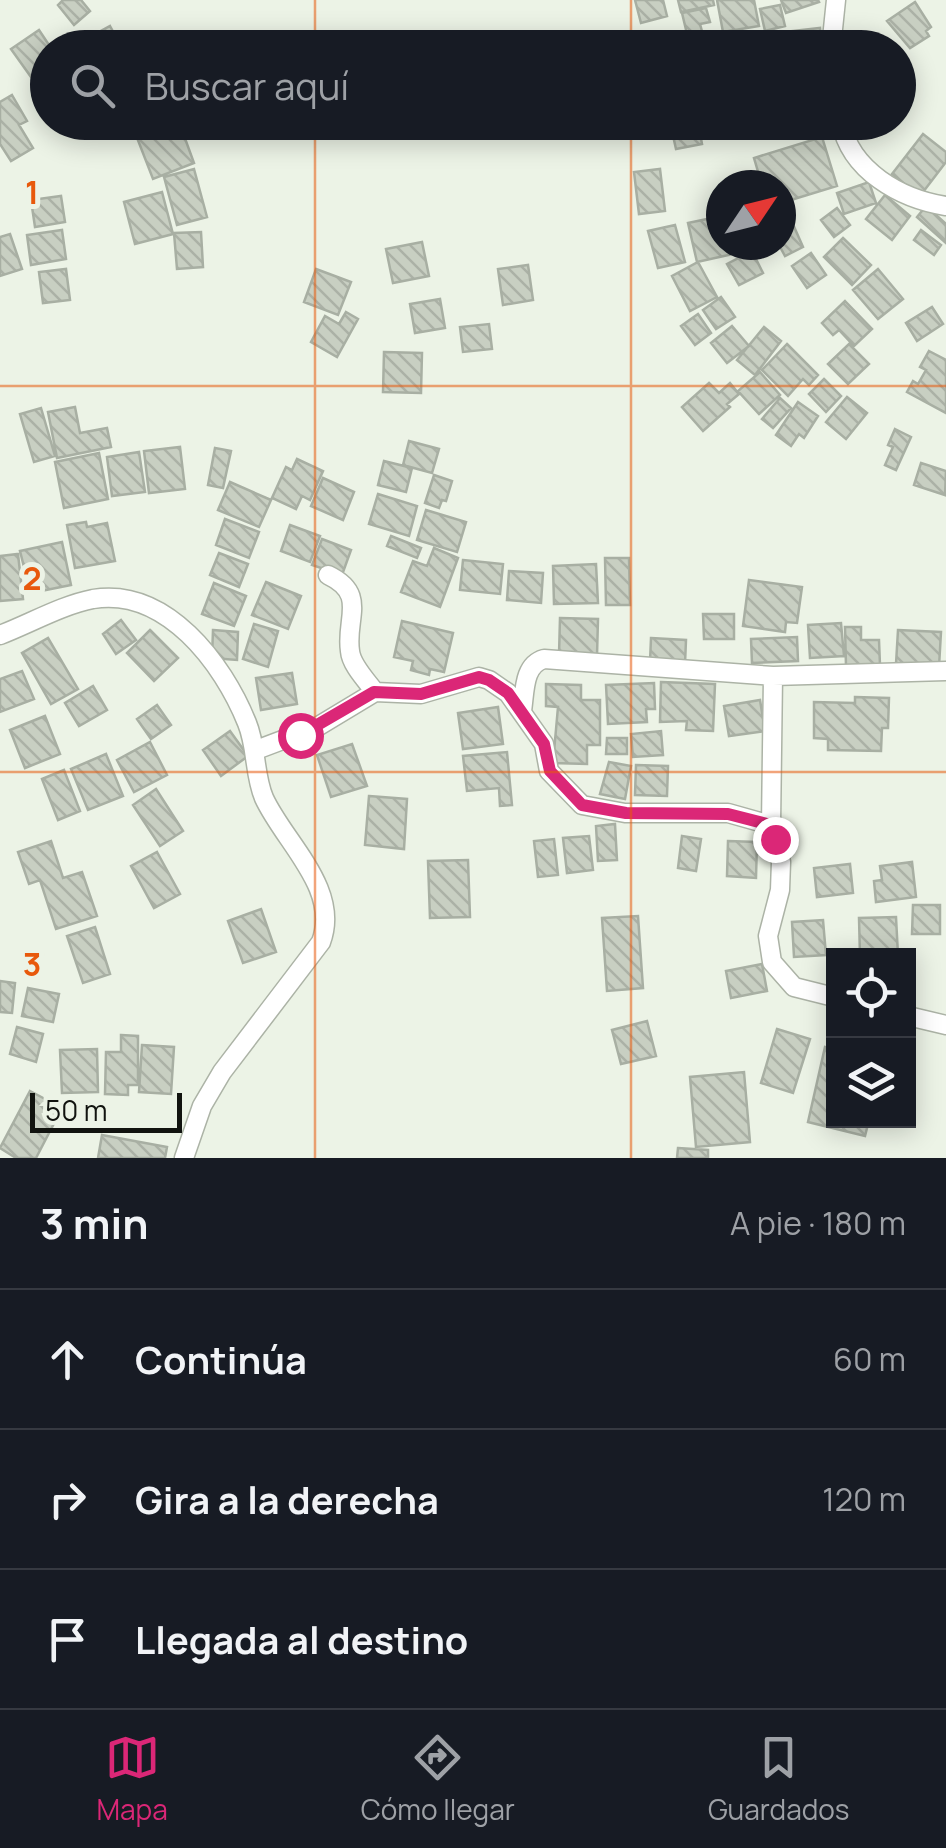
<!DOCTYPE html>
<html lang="es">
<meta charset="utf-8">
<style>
:root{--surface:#171b24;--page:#242831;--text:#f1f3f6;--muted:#9ea1a6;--line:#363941;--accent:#db2777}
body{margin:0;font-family:Manrope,sans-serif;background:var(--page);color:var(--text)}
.controls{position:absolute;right:30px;bottom:30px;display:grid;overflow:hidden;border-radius:0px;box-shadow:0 5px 25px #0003}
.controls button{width:90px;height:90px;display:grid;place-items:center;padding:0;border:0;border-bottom:2px solid var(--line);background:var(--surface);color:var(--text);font:50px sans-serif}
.compass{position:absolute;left:706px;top:170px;width:90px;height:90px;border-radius:50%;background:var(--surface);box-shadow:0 5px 25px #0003;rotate:55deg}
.scale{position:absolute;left:30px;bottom:25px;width:152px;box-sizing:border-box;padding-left:10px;border:5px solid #11130f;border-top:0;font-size:28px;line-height:35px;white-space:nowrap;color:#11130f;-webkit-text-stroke:8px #ecf3e6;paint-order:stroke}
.stop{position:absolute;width:30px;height:30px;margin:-22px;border:8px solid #db2777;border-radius:50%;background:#fff}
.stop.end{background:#db2777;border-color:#fff;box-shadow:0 2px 10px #0008}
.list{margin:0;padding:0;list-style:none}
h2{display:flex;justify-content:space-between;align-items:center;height:130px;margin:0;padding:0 40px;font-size:42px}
h2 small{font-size:32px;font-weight:400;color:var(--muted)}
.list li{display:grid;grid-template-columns:65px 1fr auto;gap:30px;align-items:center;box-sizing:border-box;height:140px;padding:0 40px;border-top:2px solid var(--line)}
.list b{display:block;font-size:38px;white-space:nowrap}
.list em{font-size:32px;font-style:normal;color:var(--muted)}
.icon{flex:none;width:55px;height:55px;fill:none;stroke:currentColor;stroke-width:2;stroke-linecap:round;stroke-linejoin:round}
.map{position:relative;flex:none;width:946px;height:1158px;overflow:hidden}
.search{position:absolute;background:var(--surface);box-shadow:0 5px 25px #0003;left:30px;right:30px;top:30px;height:110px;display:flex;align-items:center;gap:25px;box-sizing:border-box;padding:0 35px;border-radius:55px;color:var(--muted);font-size:38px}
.sheet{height:550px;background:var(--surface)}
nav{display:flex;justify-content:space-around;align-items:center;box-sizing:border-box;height:140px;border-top:2px solid var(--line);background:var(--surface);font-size:28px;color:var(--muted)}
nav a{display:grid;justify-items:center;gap:5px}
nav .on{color:var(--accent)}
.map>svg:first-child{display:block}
.building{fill:url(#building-back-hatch);stroke:#a8afa3;stroke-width:2.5}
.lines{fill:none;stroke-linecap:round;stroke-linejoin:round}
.street-casing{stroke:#acb3a6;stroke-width:21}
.street{stroke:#fff;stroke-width:18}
.route{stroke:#db2777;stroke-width:12}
.grid{fill:none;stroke:#e8590c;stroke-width:2.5;stroke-opacity:0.55}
.grid-label{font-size:32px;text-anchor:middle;font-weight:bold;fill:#e8590c;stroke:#ecf3e6;stroke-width:10;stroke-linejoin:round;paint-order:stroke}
</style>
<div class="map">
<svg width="946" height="1158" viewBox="0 0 946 1158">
<defs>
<pattern id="building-back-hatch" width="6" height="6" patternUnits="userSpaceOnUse" patternTransform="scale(2.5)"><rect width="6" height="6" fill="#c8cfc2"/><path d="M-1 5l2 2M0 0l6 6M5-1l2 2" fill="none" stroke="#abb1a6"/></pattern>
</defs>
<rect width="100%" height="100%" fill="#ecf3e6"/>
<path class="building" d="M 63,0 L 81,0 L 90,11 L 74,25 L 58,5 Z
M 635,0 L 663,0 L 667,16 L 641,23 Z
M 678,0 L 713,0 L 714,5 L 681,12 Z
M 717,0 L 754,0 L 759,26 L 723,32 Z
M 781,0 L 818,0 L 819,2 L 786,13 Z
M 915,2 L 931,27 L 926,31 L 929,36 L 910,48 L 887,21 Z
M 780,5 L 785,26 L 765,31 L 760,9 Z
M 706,8 L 710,22 L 700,24 L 703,35 L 688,38 L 682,13 Z
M 110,26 L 122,48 L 93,48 L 88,38 Z
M 820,28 L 822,48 L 777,48 L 775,33 Z
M 39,30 L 51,48 L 48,48 L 48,66 L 31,77 L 11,49 Z
M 735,32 L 738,48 L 707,48 L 705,38 Z
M 12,95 L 27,121 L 19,125 L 33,148 L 11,161 L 0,144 L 0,102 Z
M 155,122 L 179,122 L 194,163 L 153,179 L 134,130 Z
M 670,122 L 698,122 L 702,144 L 676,149 Z
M 923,134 L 946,152 L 946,162 L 920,196 L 892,174 Z
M 822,137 L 837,186 L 781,203 L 781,185 L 762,185 L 754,158 Z
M 194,169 L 207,217 L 177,225 L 164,177 Z
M 660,169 L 665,211 L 639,214 L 634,172 Z
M 869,182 L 876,203 L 844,214 L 837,193 Z
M 162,192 L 173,234 L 135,244 L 124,202 Z
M 885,195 L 910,216 L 892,240 L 866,219 Z
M 61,196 L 65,222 L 35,227 L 31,200 Z
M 926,206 L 946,224 L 946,243 L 917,217 Z
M 837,208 L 850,225 L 834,237 L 821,220 Z
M 788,213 L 803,247 L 785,256 L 779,245 L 781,216 Z
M 721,216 L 721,245 L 741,245 L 742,252 L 697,262 L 688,223 Z
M 675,225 L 685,262 L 658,268 L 648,231 Z
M 62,230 L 66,259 L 31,265 L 27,235 Z
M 921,230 L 941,245 L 934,255 L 914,240 Z
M 201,232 L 203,267 L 177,269 L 174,233 Z
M 10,234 L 22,269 L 0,276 L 0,237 Z
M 843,238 L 871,265 L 852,285 L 824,257 Z
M 422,242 L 429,276 L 393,283 L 386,249 Z
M 752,251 L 763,273 L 739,285 L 727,264 Z
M 811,253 L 826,275 L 807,288 L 792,266 Z
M 698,262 L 717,297 L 690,311 L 672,276 Z
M 528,265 L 533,300 L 503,305 L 498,269 Z
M 66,269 L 70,300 L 43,303 L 39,272 Z
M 316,269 L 351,282 L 338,315 L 304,302 Z
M 878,269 L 903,299 L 878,319 L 853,290 Z
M 721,297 L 735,317 L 716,329 L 703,310 Z
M 440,299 L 445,328 L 415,333 L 410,304 Z
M 845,301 L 872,329 L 854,346 L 839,330 L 833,335 L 822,323 Z
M 932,307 L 943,324 L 917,341 L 906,323 Z
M 346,312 L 358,319 L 337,357 L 311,342 L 325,316 L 339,324 Z
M 698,314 L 711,333 L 695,345 L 681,326 Z
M 489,324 L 492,349 L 463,352 L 460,327 Z
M 732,326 L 749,346 L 727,363 L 711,343 Z
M 764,327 L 781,341 L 755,375 L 737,360 Z
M 787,344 L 818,375 L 809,385 L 803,379 L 788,396 L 762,370 Z
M 849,344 L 869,364 L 848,384 L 828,364 Z
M 929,351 L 946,360 L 946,413 L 907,392 L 913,381 L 918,384 L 926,370 L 920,367 Z
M 384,352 L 422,353 L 421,393 L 383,392 Z
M 760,372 L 780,395 L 759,414 L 738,391 Z
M 824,379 L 841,396 L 826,412 L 809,394 Z
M 709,383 L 719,393 L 730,383 L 739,394 L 727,404 L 730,407 L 703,431 L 682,407 Z
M 847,397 L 867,413 L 846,439 L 826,422 Z
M 780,398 L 791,408 L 773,428 L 762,419 Z
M 798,402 L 818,416 L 804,438 L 799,434 L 791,446 L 776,435 Z
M 75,407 L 80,433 L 107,428 L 111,447 L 57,458 L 48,412 Z
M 41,408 L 55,456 L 34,462 L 20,414 Z
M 895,429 L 911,437 L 896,470 L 885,465 L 893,447 L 888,445 Z
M 409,441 L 439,449 L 432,473 L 403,465 Z
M 180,447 L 185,489 L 149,493 L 144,451 Z
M 215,448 L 231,451 L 223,488 L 208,485 Z
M 139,452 L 145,492 L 112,496 L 107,457 Z
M 99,453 L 108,499 L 64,508 L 55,462 Z
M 297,459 L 323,471 L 310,500 L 302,496 L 296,509 L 272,498 L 286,467 L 292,470 Z
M 384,461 L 412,468 L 406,492 L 378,485 Z
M 921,463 L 946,471 L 945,495 L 914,485 Z
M 434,475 L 452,481 L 446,501 L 442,500 L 439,508 L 425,503 Z
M 323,478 L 354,492 L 343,520 L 311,506 Z
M 230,482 L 271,500 L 259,527 L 218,510 Z
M 378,494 L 417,506 L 409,536 L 369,524 Z
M 426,510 L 466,522 L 457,552 L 417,540 Z
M 225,519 L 259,532 L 249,558 L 216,545 Z
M 86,522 L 87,527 L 107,523 L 115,561 L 75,568 L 67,525 Z
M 290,525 L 320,536 L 310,562 L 281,551 Z
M 391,536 L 421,548 L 417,558 L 387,546 Z
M 322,539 L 351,550 L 342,575 L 312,565 Z
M 62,542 L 71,585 L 41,591 L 37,569 L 25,571 L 20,551 Z
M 434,548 L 458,558 L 440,607 L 401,592 L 413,561 L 427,566 Z
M 219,553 L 248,564 L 239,587 L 210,575 Z
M 18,554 L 23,599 L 0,601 L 0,556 Z
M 605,558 L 629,558 L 630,605 L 606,605 Z
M 463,560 L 503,564 L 500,594 L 460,590 Z
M 596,564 L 598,603 L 554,604 L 553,566 Z
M 509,571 L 543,573 L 541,603 L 507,600 Z
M 749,580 L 802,587 L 797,623 L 786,622 L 785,632 L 743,626 Z
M 266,582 L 301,596 L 288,629 L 252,615 Z
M 214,583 L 246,596 L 234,626 L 202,614 Z
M 703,614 L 734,614 L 734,639 L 704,639 Z
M 560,618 L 598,619 L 597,656 L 559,655 Z
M 121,620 L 136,640 L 116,654 L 103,634 Z
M 402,621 L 453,633 L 444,672 L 430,669 L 429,675 L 411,670 L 413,661 L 394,657 Z
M 841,623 L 844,656 L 810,658 L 808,625 Z
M 254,624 L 278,631 L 268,667 L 243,659 Z
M 845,627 L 861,627 L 861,640 L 879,640 L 880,665 L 846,666 Z
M 150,630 L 178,658 L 154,681 L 127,653 Z
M 213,630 L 238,632 L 237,660 L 212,658 Z
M 898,630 L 941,632 L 939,667 L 896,664 Z
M 797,637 L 798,661 L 752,663 L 751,639 Z
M 48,638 L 78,689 L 51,704 L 22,653 Z
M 651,638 L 686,640 L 685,664 L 650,662 Z
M 22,671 L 34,699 L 0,712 L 0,679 Z
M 292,673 L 297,704 L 261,710 L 256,678 Z
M 661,682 L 715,684 L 713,731 L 686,730 L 687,721 L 660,722 Z
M 654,683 L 655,709 L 646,709 L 647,722 L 608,724 L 606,685 Z
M 546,684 L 581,685 L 581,700 L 600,700 L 600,745 L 587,745 L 587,764 L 553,763 L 558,707 L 546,706 Z
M 93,686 L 107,710 L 79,726 L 65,703 Z
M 855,697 L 889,698 L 888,728 L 882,728 L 881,751 L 828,750 L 828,739 L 814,738 L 814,702 L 855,703 Z
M 760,700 L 765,731 L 729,736 L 724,706 Z
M 157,705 L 171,725 L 151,739 L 137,719 Z
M 498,707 L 503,744 L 463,749 L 458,713 Z
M 45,716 L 60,754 L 25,768 L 10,730 Z
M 230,731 L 248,756 L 221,776 L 203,750 Z
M 661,731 L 663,755 L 633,757 L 631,734 Z
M 607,738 L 627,738 L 627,754 L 606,754 Z
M 150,742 L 167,775 L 134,792 L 117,760 Z
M 352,744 L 367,786 L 331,797 L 317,755 Z
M 507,752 L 512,805 L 500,806 L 499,788 L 467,791 L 463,756 Z
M 106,754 L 123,796 L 88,810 L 71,769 Z
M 609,762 L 631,766 L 625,799 L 600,794 Z
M 636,765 L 668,766 L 667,796 L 635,795 Z
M 64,770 L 80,811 L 58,820 L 42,779 Z
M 156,789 L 183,831 L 160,846 L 133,805 Z
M 369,796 L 407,799 L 404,849 L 365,845 Z
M 615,824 L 617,860 L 598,861 L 596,826 Z
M 589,836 L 593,870 L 567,873 L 563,838 Z
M 682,836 L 701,839 L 696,871 L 678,868 Z
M 554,839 L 558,875 L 538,877 L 534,841 Z
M 51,841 L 63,878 L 82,872 L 97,916 L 56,929 L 40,880 L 29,884 L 18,852 Z
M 728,841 L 757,842 L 756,878 L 727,876 Z
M 157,852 L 180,894 L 154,908 L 131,866 Z
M 468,860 L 470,917 L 430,918 L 428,861 Z
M 912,862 L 916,897 L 876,902 L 874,881 L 882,880 L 880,866 Z
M 850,864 L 853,893 L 817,897 L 814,868 Z
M 913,905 L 940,905 L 940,934 L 912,934 Z
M 261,909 L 276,952 L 243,963 L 228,921 Z
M 638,916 L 643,988 L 607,991 L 602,918 Z
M 896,917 L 898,955 L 860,956 L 859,918 Z
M 823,920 L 826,955 L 794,957 L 792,922 Z
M 95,927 L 110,974 L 83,983 L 67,936 Z
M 762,964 L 767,991 L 731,998 L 726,971 Z
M 0,981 L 15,983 L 12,1013 L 0,1012 Z
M 28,988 L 59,994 L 53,1022 L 22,1016 Z
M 647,1021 L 656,1056 L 621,1064 L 612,1030 Z
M 17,1027 L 43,1034 L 36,1062 L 10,1054 Z
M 777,1029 L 810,1039 L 793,1093 L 761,1083 Z
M 121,1035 L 138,1036 L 138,1085 L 128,1085 L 128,1095 L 105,1094 L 106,1052 L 121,1052 Z
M 142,1045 L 174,1047 L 171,1094 L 139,1092 Z
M 825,1047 L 834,1049 L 834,1120 L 869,1120 L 865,1136 L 808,1122 Z
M 97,1049 L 98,1092 L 62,1093 L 60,1050 Z
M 744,1072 L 750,1142 L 696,1147 L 690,1077 Z
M 30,1091 L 62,1108 L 36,1158 L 16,1158 L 0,1148 Z
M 102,1135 L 167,1147 L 165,1158 L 98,1158 Z
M 678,1148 L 708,1150 L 708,1158 L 677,1158 Z"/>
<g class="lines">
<defs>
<path id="street" d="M 831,48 L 836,0
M 841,122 C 850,171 901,199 946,206
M 328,575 C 368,594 345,619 350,651 C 351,665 367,681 375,692
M 0,635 C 29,624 62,605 93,599 C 166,587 223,663 247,723 C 257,747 254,775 264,798 C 284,842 341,889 321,942 L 222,1072 L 202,1106 L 184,1158
M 522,711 C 525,692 523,665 544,659 L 773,676 L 946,671
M 256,750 L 317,727 L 375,692 L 421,694 L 479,677 L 489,680 L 508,693 L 544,744 L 549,771 L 582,805 L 625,813 L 728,813 L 771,825 L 781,862 L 780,890 L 768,936 L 772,962 L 794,987 L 834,997
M 771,825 L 773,676
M 908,1016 L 946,1025"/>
</defs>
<use href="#street" class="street-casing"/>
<use href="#street" class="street"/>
</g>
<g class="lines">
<path class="route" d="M 300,735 L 374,692 L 421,694 L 479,677 L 489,680 L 508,693 L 544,744 L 550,771 L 582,805 L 626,813 L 728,814 L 771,825 L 775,839"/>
</g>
<path class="grid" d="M 315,0 L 315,48M 631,0 L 631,48M 315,122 L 315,1158M 631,122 L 631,1158M 0,386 L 946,386M 0,772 L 946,772"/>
<g class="grid-label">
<text x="32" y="204">1</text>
<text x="32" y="590">2</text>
<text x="32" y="976">3</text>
</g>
</svg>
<div class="controls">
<button><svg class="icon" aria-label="locate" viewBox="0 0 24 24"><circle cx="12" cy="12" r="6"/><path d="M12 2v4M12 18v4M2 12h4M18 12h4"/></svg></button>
<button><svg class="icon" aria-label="layers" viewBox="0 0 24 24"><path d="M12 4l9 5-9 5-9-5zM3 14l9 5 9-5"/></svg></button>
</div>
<svg class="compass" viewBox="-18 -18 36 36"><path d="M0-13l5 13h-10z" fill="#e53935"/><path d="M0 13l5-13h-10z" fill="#9ea1a6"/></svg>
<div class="scale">50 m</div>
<div class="stop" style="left:300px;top:735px"></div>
<div class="stop end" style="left:775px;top:839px"></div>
<div class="search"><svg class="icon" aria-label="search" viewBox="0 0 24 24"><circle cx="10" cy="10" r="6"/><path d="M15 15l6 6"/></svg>Buscar aquí</div>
</div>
<section class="sheet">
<h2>3 min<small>A pie · 180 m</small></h2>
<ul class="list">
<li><svg class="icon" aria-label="ahead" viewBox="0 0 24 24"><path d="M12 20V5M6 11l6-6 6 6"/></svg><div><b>Continúa</b></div><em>60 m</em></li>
<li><svg class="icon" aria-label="right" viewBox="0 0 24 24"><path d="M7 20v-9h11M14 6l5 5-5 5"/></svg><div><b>Gira a la derecha</b></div><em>120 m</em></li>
<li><svg class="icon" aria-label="arrive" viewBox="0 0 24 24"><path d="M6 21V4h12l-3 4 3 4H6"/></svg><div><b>Llegada al destino</b></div></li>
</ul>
</section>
<nav>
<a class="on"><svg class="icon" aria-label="map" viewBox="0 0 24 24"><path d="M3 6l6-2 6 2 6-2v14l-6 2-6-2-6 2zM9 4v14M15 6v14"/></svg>Mapa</a>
<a><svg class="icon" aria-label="directions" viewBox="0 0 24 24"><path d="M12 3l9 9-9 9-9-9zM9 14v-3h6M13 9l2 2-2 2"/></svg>Cómo llegar</a>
<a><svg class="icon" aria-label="saved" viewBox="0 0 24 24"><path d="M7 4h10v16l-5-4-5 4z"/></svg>Guardados</a>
</nav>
